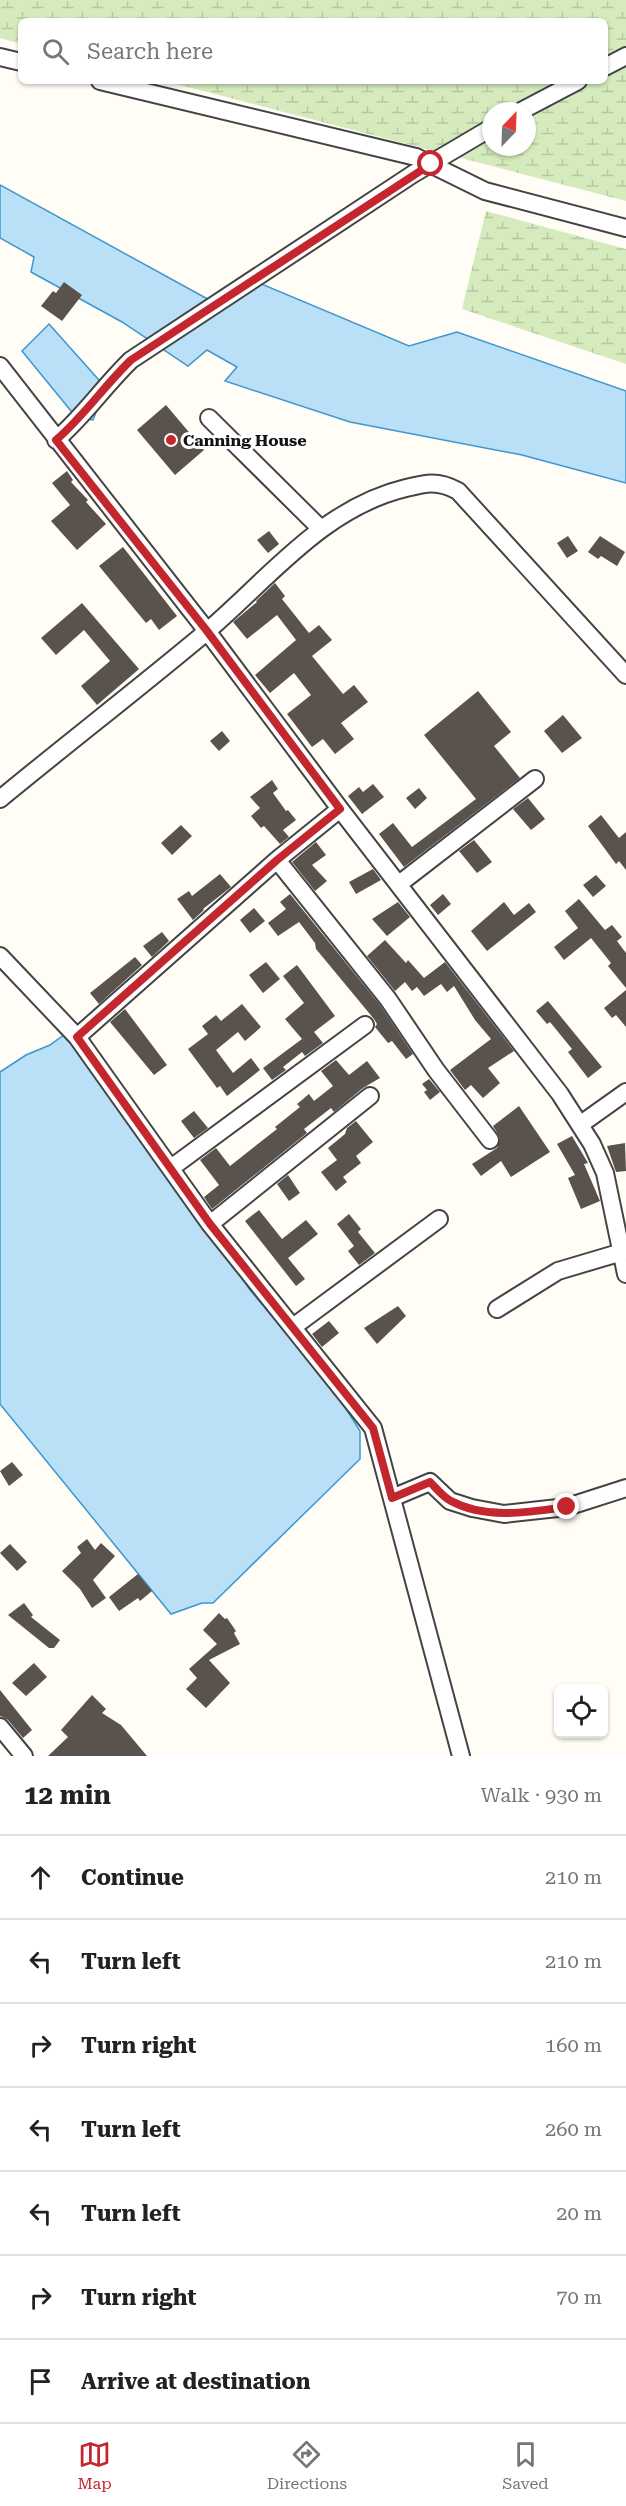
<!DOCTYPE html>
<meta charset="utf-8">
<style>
:root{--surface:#fff;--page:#f6f6f6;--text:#222;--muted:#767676;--line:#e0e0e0;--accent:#c4262e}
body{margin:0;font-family:"Roboto Serif",serif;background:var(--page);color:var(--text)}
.controls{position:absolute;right:18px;bottom:18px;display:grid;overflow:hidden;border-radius:9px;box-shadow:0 2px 4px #0004}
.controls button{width:54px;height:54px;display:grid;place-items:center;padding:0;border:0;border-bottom:2px solid var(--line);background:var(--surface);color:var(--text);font:30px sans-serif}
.compass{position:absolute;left:482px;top:102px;width:54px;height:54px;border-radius:50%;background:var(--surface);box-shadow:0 2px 4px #0004;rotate:23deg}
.stop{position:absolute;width:18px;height:18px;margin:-14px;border:4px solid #c4262e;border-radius:50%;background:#fff}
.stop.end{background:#c4262e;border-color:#fff;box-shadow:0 2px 6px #0008}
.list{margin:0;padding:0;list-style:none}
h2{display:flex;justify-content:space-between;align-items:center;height:78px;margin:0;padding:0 24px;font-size:26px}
h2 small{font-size:20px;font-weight:400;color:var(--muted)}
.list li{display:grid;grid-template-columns:39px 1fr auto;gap:18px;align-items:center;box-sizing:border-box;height:84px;padding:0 24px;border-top:2px solid var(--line)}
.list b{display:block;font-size:22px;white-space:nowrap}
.list em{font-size:20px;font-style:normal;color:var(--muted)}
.icon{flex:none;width:33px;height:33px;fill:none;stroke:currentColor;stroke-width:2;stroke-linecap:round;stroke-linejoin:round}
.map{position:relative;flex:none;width:626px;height:1756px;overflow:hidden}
.search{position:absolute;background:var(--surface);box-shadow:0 2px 4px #0004;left:18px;right:18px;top:18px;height:66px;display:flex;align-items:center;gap:15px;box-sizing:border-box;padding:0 21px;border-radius:9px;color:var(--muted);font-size:22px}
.sheet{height:666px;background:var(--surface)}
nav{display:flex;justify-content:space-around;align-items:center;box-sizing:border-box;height:84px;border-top:2px solid var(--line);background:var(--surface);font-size:16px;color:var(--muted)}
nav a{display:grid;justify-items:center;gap:3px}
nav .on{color:var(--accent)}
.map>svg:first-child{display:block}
.wetland{fill:url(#wetland-marsh);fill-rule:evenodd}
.water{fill:#b9e0f7;stroke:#3f96cf;stroke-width:1.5}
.building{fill:#5a524d}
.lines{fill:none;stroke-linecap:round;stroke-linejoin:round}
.minor-casing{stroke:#444;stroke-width:20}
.minor{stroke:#fff;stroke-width:16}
.route{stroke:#c4262e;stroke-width:8}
.poi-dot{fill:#c4262e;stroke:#fff;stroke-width:2}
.labels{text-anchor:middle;stroke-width:6;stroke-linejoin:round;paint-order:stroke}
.poi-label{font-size:16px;font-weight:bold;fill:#111;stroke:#fff;text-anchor:start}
</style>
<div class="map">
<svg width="626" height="1756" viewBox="0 0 626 1756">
<defs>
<pattern id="wetland-marsh" width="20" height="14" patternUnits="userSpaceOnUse" patternTransform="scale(1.5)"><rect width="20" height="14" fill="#d5ebbd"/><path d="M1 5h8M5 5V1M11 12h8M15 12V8" fill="none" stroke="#b6c8a1"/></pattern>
</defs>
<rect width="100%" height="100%" fill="#fffdf5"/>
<path class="wetland" d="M 0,0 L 626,0 L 626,201 L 165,81 L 605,81 L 605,21 L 21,21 L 21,44 L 0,38 ZM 491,111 L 527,111 L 527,147 L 491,147 Z
M 486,211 L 626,249 L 626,364 L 462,309 Z"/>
<path class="water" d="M 0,185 L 224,308 L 257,282 L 409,346 L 457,332 L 626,391 L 626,483 L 522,455 L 350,422 L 225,381 L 237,367 L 207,350 L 188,366 L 122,322 L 31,272 L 34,257 L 0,238 Z
M 49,324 L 106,388 L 93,420 L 76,417 L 22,351 Z
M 65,1034 L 211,1232 L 250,1290 L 335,1391 L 360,1431 L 360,1459 L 213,1603 L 202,1603 L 171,1614 L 0,1404 L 0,1072 L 26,1055 L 50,1045 Z"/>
<path class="building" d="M 64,282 L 82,295 L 62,321 L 41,306 L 53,291 L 56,293 Z
M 166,405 L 204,450 L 175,475 L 137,430 Z
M 67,471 L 73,480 L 71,482 L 88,500 L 86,502 L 106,524 L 77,550 L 51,521 L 70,505 L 52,483 Z
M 269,531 L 279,544 L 268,553 L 257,540 Z
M 568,536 L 578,551 L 567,558 L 557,543 Z
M 600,536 L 625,552 L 617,566 L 601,556 L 598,559 L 588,552 Z
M 123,547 L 177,616 L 159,630 L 151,619 L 146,623 L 99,566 Z
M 275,583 L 285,596 L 282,599 L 309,633 L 319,625 L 332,640 L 312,656 L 343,694 L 354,685 L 368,702 L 341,723 L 354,739 L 335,754 L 323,739 L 312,747 L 287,714 L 311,695 L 294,673 L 270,693 L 255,675 L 296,640 L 277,615 L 247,639 L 233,622 L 257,602 L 256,601 Z
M 82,603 L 139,669 L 97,705 L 81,686 L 110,661 L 84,630 L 56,655 L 41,638 Z
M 478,691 L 511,732 L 494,746 L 520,778 L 404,867 L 379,834 L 393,823 L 412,847 L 476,799 L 424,735 Z
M 563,715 L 582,738 L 562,753 L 544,731 Z
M 222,731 L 230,741 L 219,751 L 210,741 Z
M 272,780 L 278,789 L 273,793 L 286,811 L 288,810 L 296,820 L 283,830 L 289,837 L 280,844 L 264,826 L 261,828 L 251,816 L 260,808 L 250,797 Z
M 373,784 L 384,797 L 362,814 L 348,796 L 359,787 L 363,792 Z
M 419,788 L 427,798 L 415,809 L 406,798 Z
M 528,798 L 545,819 L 531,830 L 513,809 Z
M 601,815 L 619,838 L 626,832 L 626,870 L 619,861 L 616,864 L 588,826 Z
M 181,825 L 192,836 L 172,855 L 161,843 Z
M 474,840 L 492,862 L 477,873 L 459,851 Z
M 316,842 L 326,855 L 312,865 L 327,881 L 315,891 L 292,862 Z
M 373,869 L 381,880 L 356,894 L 349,882 Z
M 220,874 L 231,887 L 203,909 L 204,910 L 193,920 L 177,899 L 189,891 L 192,896 Z
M 596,875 L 606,886 L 593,897 L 583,885 Z
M 290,894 L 380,1005 L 413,1054 L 406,1059 L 392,1041 L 388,1043 L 375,1027 L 377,1024 L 374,1019 L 316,949 L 315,943 L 299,922 L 278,936 L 268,923 L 286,909 L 280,902 Z
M 443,894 L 451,904 L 438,915 L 430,905 Z
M 579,899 L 605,930 L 612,925 L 622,937 L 617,941 L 626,953 L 626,988 L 608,966 L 611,963 L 591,938 L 564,960 L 554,947 L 578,928 L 565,911 Z
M 398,902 L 410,917 L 387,936 L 372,919 Z
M 504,902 L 514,915 L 529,903 L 536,912 L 487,951 L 471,931 Z
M 254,908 L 265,921 L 250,933 L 240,920 Z
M 162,932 L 169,941 L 152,957 L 143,946 Z
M 385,940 L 406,963 L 408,960 L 424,978 L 445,962 L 514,1051 L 488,1068 L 500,1083 L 483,1098 L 471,1085 L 465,1090 L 450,1070 L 491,1039 L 475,1020 L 454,986 L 447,992 L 441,984 L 424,996 L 417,987 L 412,991 L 405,982 L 395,991 L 367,956 Z
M 135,957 L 142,965 L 99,1004 L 90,993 Z
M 266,962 L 280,979 L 263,993 L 249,975 Z
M 297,965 L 335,1016 L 314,1032 L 323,1043 L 305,1056 L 302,1052 L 283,1067 L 286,1070 L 272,1080 L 263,1068 L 302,1039 L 285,1019 L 304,1003 L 283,976 Z
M 626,990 L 626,1027 L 616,1015 L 612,1018 L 604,1008 Z
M 548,1001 L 602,1067 L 588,1078 L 568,1052 L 572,1049 L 550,1022 L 547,1024 L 536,1011 Z
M 242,1004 L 261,1027 L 245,1041 L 238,1032 L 216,1050 L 233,1073 L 251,1058 L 260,1070 L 227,1096 L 220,1086 L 217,1088 L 188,1049 L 208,1034 L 202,1026 L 216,1015 L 221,1021 Z
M 125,1009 L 167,1065 L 154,1075 L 110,1022 Z
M 336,1060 L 349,1075 L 367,1061 L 380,1078 L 363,1088 L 334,1112 L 331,1108 L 304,1129 L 307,1133 L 212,1209 L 204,1197 L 219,1185 L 200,1160 L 216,1148 L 230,1166 L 277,1129 L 275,1127 L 300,1107 L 297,1104 L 309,1094 L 314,1101 L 333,1086 L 321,1071 Z
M 429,1079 L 440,1092 L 430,1100 L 424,1092 L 427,1090 L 422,1084 Z
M 519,1106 L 550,1152 L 511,1177 L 501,1161 L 481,1176 L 472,1164 L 497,1148 L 500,1138 L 493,1126 Z
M 194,1111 L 208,1128 L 194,1138 L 181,1121 Z
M 356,1121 L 373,1142 L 356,1156 L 361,1163 L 343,1177 L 347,1182 L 336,1191 L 321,1172 L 337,1160 L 328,1148 L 345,1134 L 347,1128 Z
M 572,1136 L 588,1163 L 584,1164 L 600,1201 L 581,1209 L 568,1178 L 575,1175 L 557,1144 Z
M 625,1143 L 626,1171 L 616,1172 L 607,1146 Z
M 288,1175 L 300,1193 L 289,1201 L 277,1184 Z
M 259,1210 L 282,1239 L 306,1220 L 318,1234 L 288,1258 L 305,1279 L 296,1286 L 245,1221 Z
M 349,1214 L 361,1229 L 358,1232 L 375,1253 L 359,1265 L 348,1251 L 354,1246 L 337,1224 Z
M 398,1306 L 406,1316 L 377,1344 L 364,1328 Z
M 329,1321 L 339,1333 L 322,1347 L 312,1334 Z
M 12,1462 L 23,1475 L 9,1486 L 0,1471 Z
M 87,1539 L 95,1550 L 101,1543 L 115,1556 L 93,1580 L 106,1598 L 92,1608 L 80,1589 L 62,1571 L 81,1553 L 77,1547 Z
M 10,1544 L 27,1562 L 17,1571 L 0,1553 Z
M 138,1574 L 152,1591 L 140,1601 L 138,1598 L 119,1611 L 109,1597 Z
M 24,1603 L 33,1615 L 31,1617 L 60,1640 L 54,1648 L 49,1648 L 8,1615 Z
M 219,1613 L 225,1619 L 227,1618 L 236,1631 L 234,1633 L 240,1644 L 209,1660 L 230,1683 L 206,1708 L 186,1689 L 197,1678 L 189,1669 L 217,1644 L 203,1630 Z
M 34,1663 L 47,1677 L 26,1696 L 12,1683 Z
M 0,1690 L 32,1730 L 23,1738 L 8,1720 L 0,1716 Z
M 92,1695 L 106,1709 L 102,1713 L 121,1725 L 147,1756 L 48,1756 L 68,1737 L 61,1730 Z"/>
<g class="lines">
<defs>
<path id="minor" d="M 0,57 L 21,62
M 605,67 L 626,56
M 100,81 L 416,157 L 485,191 L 626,228
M 521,111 L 578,81
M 0,366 L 207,631 L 340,809 L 560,1094 L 592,1144 L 605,1173 L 626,1274
M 209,418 L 321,529
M 56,440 C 84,416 104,386 131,360 L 413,174 L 491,128
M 0,799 C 68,743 138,689 205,633 C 268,580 322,508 406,488 C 426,483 438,480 458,491 L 626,675
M 277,860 L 388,999 L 436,1070 L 490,1140
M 399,884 L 535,779
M 0,956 L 77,1037 L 210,1224 L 373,1428 L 461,1756
M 77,1037 L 277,860 L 340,809
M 581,1124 L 626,1092
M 171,1168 L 365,1025
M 210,1224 L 370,1096
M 497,1309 L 558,1271 L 622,1252
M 293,1327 L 439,1219
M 392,1498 L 430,1482 L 450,1501 L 472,1508 L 504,1514 L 567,1507 L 626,1488
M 0,1727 L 24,1756"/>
</defs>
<use href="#minor" class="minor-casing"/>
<use href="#minor" class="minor"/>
</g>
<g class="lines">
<path class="route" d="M 431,164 L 131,360 C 104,386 84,416 56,440 L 207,631 L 340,809 L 277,860 L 77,1037 L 210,1224 L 373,1428 L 392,1498 L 430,1482 C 436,1488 443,1497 451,1501 C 486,1520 530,1512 567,1507"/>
</g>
<circle class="poi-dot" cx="171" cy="440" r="6"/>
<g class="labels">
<g class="poi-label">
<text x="183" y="446">Canning House</text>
</g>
</g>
</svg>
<div class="controls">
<button><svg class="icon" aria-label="locate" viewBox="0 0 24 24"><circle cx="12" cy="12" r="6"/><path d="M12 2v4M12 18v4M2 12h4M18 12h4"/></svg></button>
</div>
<svg class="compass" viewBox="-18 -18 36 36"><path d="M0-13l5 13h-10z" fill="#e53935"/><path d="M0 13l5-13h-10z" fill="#767676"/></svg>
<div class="stop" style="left:431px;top:164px"></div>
<div class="stop end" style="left:567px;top:1507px"></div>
<div class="search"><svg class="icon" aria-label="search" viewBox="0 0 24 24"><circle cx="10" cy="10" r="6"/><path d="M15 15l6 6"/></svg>Search here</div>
</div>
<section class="sheet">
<h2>12 min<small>Walk · 930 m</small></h2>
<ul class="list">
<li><svg class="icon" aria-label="ahead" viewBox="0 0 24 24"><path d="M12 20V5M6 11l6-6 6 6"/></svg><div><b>Continue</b></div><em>210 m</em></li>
<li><svg class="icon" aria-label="left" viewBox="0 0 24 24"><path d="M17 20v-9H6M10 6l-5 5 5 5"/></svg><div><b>Turn left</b></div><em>210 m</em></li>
<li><svg class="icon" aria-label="right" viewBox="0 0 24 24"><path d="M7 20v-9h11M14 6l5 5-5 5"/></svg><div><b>Turn right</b></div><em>160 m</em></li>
<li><svg class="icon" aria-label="left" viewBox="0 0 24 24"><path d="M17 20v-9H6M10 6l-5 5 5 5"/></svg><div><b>Turn left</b></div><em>260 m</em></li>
<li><svg class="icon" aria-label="left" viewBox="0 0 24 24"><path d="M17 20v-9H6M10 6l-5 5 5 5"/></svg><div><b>Turn left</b></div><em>20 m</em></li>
<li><svg class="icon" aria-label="right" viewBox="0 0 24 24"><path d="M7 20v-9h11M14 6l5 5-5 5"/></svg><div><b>Turn right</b></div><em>70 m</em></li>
<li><svg class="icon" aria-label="arrive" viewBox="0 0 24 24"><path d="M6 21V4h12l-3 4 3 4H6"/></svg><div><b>Arrive at destination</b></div></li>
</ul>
</section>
<nav>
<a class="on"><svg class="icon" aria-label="map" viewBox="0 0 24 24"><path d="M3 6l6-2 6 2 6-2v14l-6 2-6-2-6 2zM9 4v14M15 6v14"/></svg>Map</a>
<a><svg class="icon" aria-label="directions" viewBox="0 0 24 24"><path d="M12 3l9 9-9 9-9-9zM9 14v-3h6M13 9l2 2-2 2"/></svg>Directions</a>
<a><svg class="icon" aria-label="saved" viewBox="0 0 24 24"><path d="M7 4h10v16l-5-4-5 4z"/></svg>Saved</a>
</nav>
